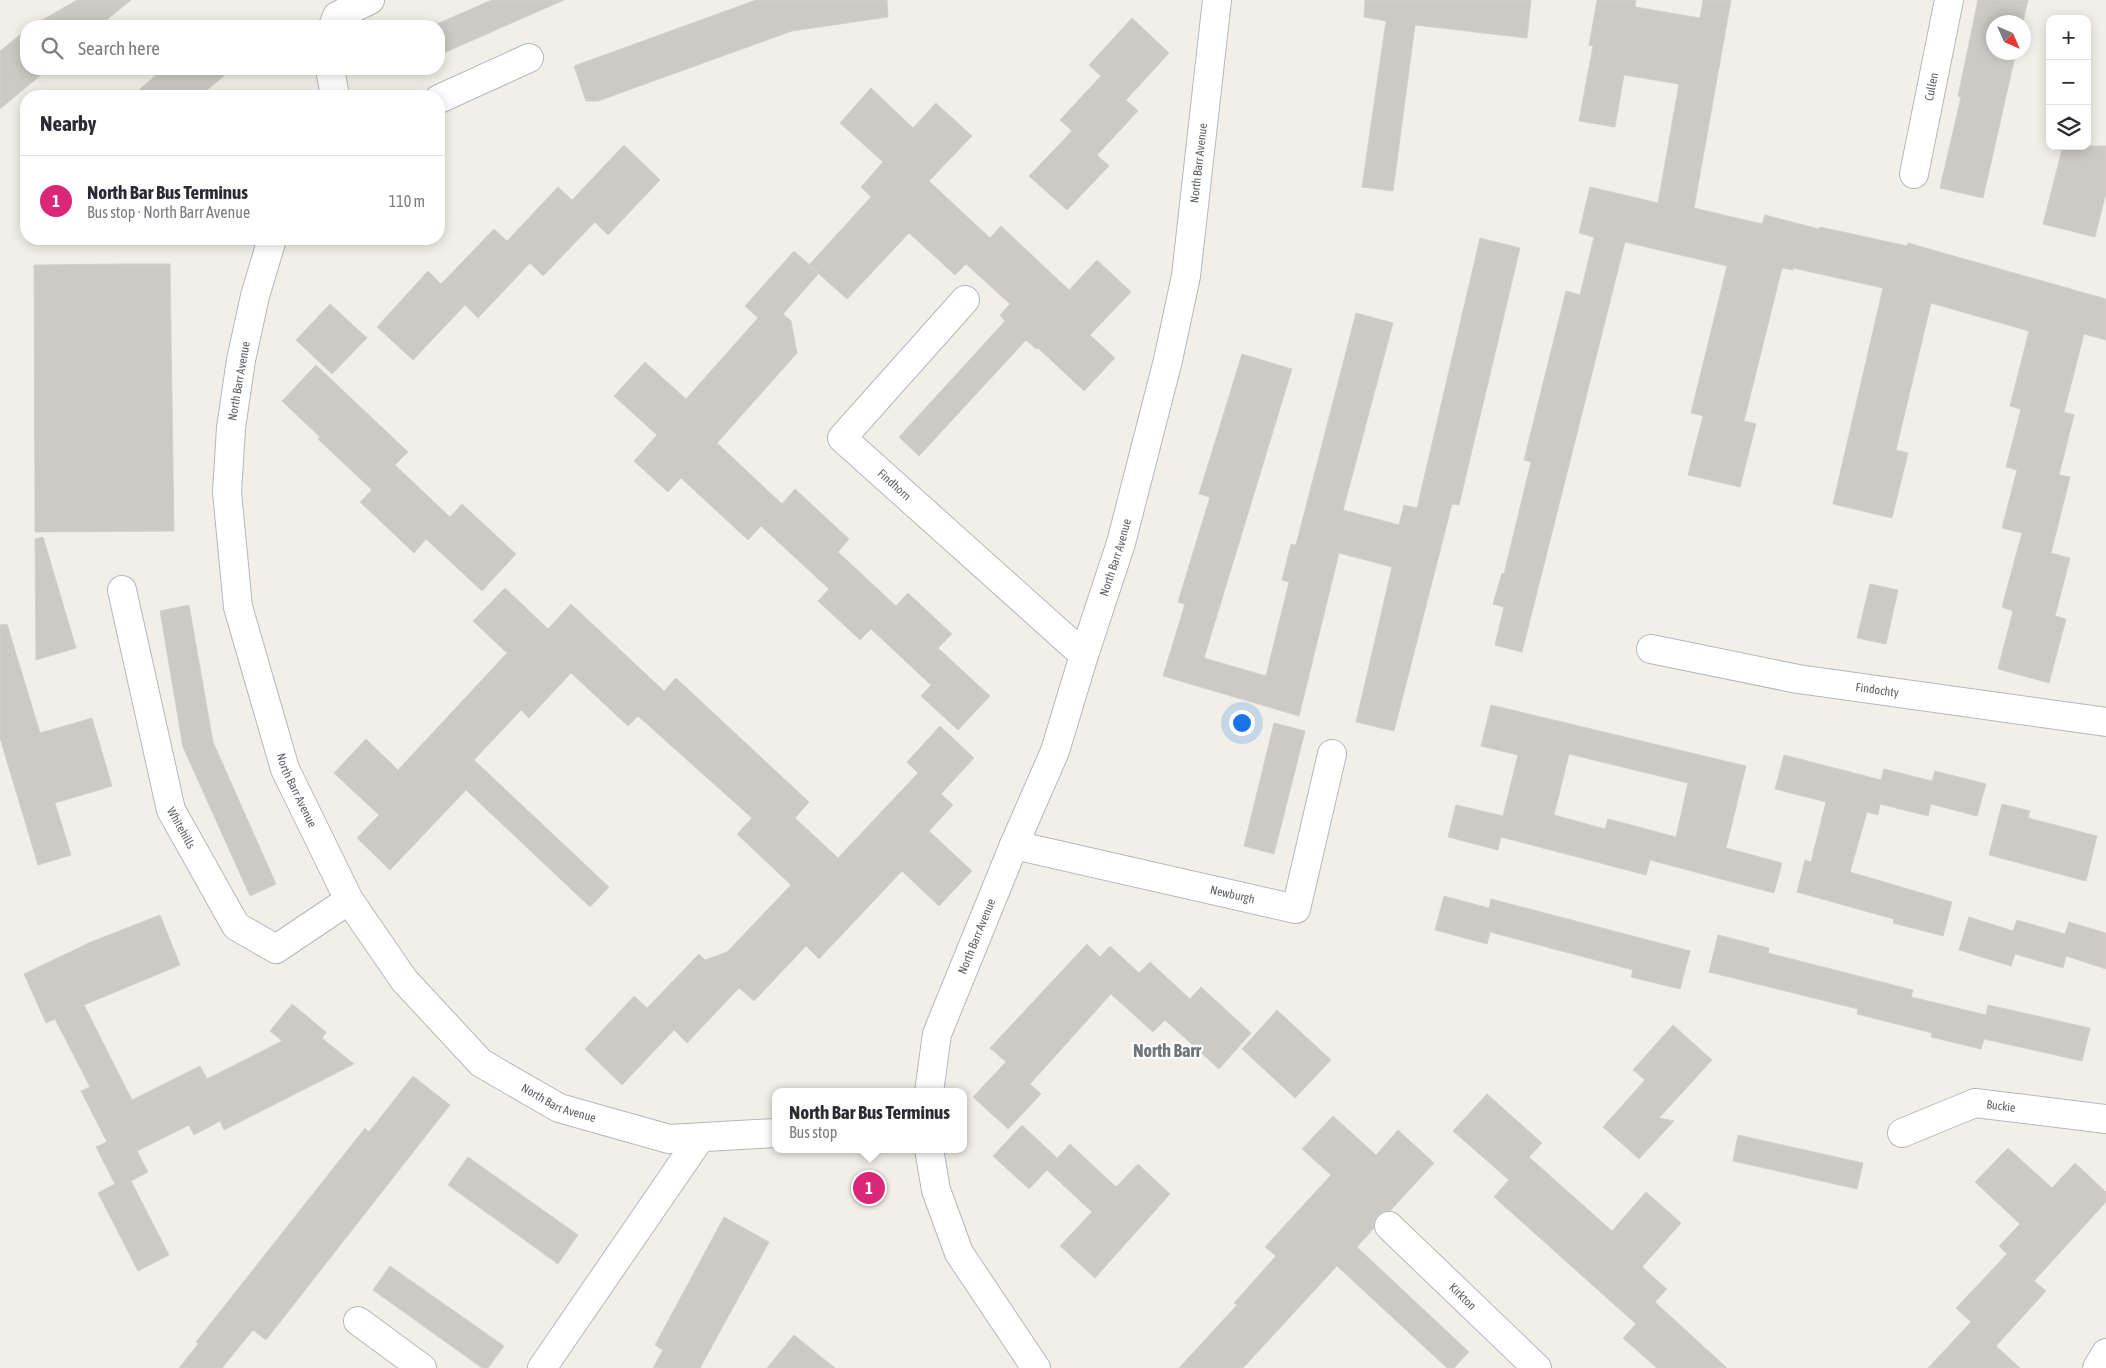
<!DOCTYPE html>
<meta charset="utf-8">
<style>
:root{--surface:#fff;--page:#f2f2f3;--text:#2b2b33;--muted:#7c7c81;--line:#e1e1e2;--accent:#db2777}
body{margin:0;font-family:"Asap Condensed",sans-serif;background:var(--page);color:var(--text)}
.controls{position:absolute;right:15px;top:15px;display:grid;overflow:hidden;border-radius:10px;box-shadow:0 2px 12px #0003}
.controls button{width:45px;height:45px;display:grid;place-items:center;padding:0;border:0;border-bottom:1px solid var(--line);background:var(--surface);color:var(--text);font:25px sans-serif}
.compass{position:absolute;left:1986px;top:15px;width:45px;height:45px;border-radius:50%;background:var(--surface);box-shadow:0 2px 12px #0003;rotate:135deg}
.you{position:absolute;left:1241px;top:722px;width:18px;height:18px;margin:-12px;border:4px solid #fff;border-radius:50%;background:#1a73e8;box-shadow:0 0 0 8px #1a73e833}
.badge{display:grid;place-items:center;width:32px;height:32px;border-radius:50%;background:var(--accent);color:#fff;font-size:16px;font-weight:700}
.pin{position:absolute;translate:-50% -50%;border:2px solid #fff;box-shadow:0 1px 5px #0006}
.popup{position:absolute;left:772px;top:1088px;width:195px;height:65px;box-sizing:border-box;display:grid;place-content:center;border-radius:10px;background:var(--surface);filter:drop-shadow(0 1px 4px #0005);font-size:16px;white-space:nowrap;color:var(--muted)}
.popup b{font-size:19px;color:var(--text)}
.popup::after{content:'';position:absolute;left:50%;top:100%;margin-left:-10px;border:10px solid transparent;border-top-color:var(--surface)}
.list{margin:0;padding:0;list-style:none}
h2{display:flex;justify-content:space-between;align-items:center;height:65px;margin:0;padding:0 20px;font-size:21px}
h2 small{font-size:16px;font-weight:400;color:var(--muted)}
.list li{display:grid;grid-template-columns:32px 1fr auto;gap:15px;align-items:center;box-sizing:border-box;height:90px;padding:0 20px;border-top:1px solid var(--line)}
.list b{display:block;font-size:19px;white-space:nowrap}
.list p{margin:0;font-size:16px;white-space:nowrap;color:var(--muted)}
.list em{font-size:16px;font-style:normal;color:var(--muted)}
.icon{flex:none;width:28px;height:28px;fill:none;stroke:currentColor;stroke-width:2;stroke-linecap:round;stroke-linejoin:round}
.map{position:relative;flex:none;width:2106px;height:1368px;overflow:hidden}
.search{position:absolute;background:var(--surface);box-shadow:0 2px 12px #0003;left:20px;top:20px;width:425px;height:55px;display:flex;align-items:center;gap:12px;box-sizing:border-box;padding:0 18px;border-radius:20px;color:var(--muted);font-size:19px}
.panel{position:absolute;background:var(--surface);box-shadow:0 2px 12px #0003;left:20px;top:90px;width:425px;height:155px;border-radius:20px}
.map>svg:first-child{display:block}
.building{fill:#cccac5;stroke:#d6d1c6;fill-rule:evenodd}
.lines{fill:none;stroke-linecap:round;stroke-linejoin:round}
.minor-casing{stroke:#b5b8bc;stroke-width:30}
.minor{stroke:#fff;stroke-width:28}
.labels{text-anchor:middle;stroke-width:4.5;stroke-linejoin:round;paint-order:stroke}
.street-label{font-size:12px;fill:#5f6368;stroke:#fff}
.district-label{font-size:18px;font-weight:bold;fill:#70757a;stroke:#fff}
</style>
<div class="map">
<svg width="2106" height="1368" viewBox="0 0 2106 1368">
<rect width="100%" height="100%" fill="#f1efe8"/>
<path class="building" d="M 77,0 L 131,0 L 99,26 L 32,26 Z
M 492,0 L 564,0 L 439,55 L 439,26 L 432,26 Z
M 756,0 L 887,0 L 888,17 L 792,31 L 598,101 L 586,101 L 574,66 Z
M 1365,0 L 1531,0 L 1527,38 L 1415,25 L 1393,191 L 1362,187 L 1386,21 L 1364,17 Z
M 1597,0 L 1636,0 L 1635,7 L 1700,18 L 1703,0 L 1731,0 L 1694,208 L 1762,224 L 1765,215 L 1819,229 L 1820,227 L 1907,246 L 1908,243 L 2106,299 L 2106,340 L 2084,334 L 2064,412 L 2074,415 L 2059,475 L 2070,477 L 2051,553 L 2070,558 L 2055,616 L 2066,619 L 2049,683 L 1998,669 L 2013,611 L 2002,607 L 2022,533 L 2002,528 L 2017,470 L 2006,467 L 2021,409 L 2010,406 L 2029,331 L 1931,303 L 1896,450 L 1908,453 L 1892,518 L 1833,504 L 1883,288 L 1793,268 L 1793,270 L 1782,268 L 1744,421 L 1756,424 L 1740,487 L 1688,475 L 1703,416 L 1691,413 L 1727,266 L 1625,242 L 1522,652 L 1495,645 L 1504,607 L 1493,604 L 1502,573 L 1504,574 L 1531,462 L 1524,460 L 1566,291 L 1580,295 L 1594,237 L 1579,233 L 1590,187 L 1658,203 L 1679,84 L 1624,75 L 1615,127 L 1579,121 L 1593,46 L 1589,45 Z
M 1978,0 L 2028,0 L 2023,22 L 1994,22 L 1994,52 L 2016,52 L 1983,198 L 1940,188 L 1961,97 L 1958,96 Z
M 1132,18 L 1169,53 L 1126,100 L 1138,111 L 1097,155 L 1109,166 L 1067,210 L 1029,176 L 1072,131 L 1060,120 L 1101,76 L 1089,65 Z
M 26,30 L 26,69 L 48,69 L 0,109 L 0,51 Z
M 163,69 L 232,69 L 200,96 L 132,96 Z
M 871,88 L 913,128 L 936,103 L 972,136 L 929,181 L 990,238 L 1001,226 L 1069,290 L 1097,260 L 1131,292 L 1090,335 L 1115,358 L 1084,391 L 1038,348 L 1036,349 L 1026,340 L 919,456 L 899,437 L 1005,321 L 1000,315 L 1010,304 L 966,264 L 955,275 L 909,233 L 847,299 L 809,265 L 871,197 L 861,187 L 883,162 L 840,123 Z
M 624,145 L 660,180 L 608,235 L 595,222 L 543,276 L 530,263 L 478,318 L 465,305 L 413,360 L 377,327 L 428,271 L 441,284 L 494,229 L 507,241 L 558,187 L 572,200 Z
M 2063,146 L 2106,146 L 2106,193 L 2095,237 L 2043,224 Z
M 1480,238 L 1520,248 L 1459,505 L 1452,504 L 1394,731 L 1356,722 L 1392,567 L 1339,553 L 1299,716 L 1163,676 L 1185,604 L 1178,602 L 1210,497 L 1199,494 L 1242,354 L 1292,369 L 1204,658 L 1266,676 L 1289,582 L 1282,580 L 1291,544 L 1296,545 L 1356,313 L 1393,323 L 1343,510 L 1399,525 L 1404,505 L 1417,508 Z
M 794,251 L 819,273 L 783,314 L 791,321 L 797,353 L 717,443 L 782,504 L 795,489 L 849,539 L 838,552 L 896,606 L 908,593 L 952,634 L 938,648 L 990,696 L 958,730 L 921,696 L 931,685 L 871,629 L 860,640 L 818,601 L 829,589 L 761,526 L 748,540 L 681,478 L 668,492 L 634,461 L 657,435 L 614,396 L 645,362 L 686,399 L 758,318 L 745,306 Z
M 124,264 L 170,264 L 174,531 L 35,532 L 34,265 Z
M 330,304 L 367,338 L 332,374 L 296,340 Z
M 316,365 L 408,452 L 395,465 L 450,517 L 462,504 L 516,554 L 482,591 L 426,539 L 414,553 L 360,502 L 372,490 L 318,439 L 320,437 L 282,401 Z
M 43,537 L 76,648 L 36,660 L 35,539 Z
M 1870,584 L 1898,590 L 1886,644 L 1857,638 Z
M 505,588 L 548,629 L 571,604 L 664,691 L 676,678 L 809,802 L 795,818 L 838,858 L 918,773 L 907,762 L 940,726 L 974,758 L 941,794 L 953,805 L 929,831 L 972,871 L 939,906 L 902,871 L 819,959 L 806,946 L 754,1001 L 739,988 L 687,1043 L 674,1030 L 622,1085 L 585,1049 L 634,996 L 647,1008 L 699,954 L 705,960 L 727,952 L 791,885 L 737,834 L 752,818 L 638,716 L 628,726 L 571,673 L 529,718 L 521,710 L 474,760 L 609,887 L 590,907 L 466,790 L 390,870 L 357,838 L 379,815 L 334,773 L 366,739 L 398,770 L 507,653 L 473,621 Z
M 189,605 L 213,742 L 276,884 L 250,896 L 183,747 L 160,611 Z
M 7,624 L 40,733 L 92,718 L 112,786 L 55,803 L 71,855 L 38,865 L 0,738 L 0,625 Z
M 1491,705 L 1746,766 L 1726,848 L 1782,863 L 1774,893 L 1650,860 L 1646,875 L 1501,837 L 1498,850 L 1448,837 L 1456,805 L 1503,816 L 1518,755 L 1481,746 ZM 1569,754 L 1688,783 L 1676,837 L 1608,819 L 1605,829 L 1554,815 Z
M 1274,723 L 1305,731 L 1274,854 L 1244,846 Z
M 1784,755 L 1881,780 L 1884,769 L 1932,781 L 1935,771 L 1986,784 L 1977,816 L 1931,804 L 1928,816 L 1880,804 L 1878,815 L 1867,812 L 1850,872 L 1952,902 L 1943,936 L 1893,923 L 1894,919 L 1797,892 L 1805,860 L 1811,862 L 1826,802 L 1775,789 Z
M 2002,804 L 2030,811 L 2028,818 L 2097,836 L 2086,881 L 1989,855 Z
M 1444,896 L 1489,908 L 1491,899 L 1690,951 L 1680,989 L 1631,977 L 1633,970 L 1490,932 L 1487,944 L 1435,930 Z
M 160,915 L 180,965 L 84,1005 L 132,1100 L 200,1066 L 207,1079 L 282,1041 L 270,1031 L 292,1004 L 326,1032 L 322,1038 L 354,1064 L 224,1130 L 220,1121 L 194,1135 L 189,1125 L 137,1151 L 148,1172 L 131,1181 L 169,1255 L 138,1271 L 98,1193 L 115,1184 L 96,1147 L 107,1142 L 81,1091 L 90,1087 L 55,1019 L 46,1023 L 24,974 L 91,942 Z
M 1969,917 L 2013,931 L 2017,920 L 2065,934 L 2069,922 L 2106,933 L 2106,969 L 2066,956 L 2063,968 L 2015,954 L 2011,966 L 1959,950 Z
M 1718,935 L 1769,948 L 1768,953 L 1913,990 L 1911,997 L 1986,1015 L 1988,1005 L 2090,1028 L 2082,1061 L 1984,1039 L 1981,1049 L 1931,1037 L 1932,1033 L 1857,1014 L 1858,1009 L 1709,972 Z
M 1087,944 L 1100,957 L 1110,946 L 1139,973 L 1150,962 L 1190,999 L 1201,987 L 1251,1033 L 1219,1069 L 1165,1020 L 1153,1032 L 1111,994 L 1030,1084 L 1041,1094 L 1008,1129 L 973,1097 L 1006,1062 L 990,1048 Z
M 1277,1010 L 1331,1060 L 1295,1098 L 1242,1049 Z
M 1673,1025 L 1712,1060 L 1659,1118 L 1674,1121 L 1639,1159 L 1603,1127 L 1645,1080 L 1633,1070 Z
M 413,1076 L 450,1105 L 266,1340 L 253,1330 L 222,1368 L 179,1368 L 198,1344 L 196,1342 L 365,1128 L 369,1132 Z
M 1487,1094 L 1542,1143 L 1529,1157 L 1612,1231 L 1646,1192 L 1681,1223 L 1642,1267 L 1667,1289 L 1655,1302 L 1727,1368 L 1657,1368 L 1623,1338 L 1636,1324 L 1494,1197 L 1509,1180 L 1453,1131 Z
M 1333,1116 L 1376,1155 L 1398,1130 L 1434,1163 L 1390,1211 L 1384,1211 L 1377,1216 L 1374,1222 L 1374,1228 L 1357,1247 L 1469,1352 L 1454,1368 L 1447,1368 L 1337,1266 L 1243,1368 L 1179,1368 L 1237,1305 L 1234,1303 L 1276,1256 L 1265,1247 L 1331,1175 L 1302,1149 Z
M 1022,1125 L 1057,1158 L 1052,1164 L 1070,1144 L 1116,1187 L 1138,1164 L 1170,1194 L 1095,1278 L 1060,1246 L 1092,1212 L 1047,1170 L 1029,1189 L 993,1156 Z
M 1738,1135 L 1863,1163 L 1857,1189 L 1733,1161 Z
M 2008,1148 L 2052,1188 L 2075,1163 L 2106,1192 L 2106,1202 L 2034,1281 L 2046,1291 L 1996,1346 L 2020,1368 L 1928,1368 L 1971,1322 L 1956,1308 L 2007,1254 L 1999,1246 L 2020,1224 L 1975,1182 Z
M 468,1157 L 578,1235 L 558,1264 L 448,1185 Z
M 724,1217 L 769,1242 L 700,1368 L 653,1368 L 663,1350 L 655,1345 Z
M 390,1266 L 504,1346 L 488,1368 L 482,1368 L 373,1290 Z
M 794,1335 L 835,1368 L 767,1368 Z"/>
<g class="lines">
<defs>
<g id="minor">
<path d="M 333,26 L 337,16 L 370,0"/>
<path d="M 330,69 L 335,96"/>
<path d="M 439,99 L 529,58"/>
<path id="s1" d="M 1914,174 L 1949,0"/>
<path id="s2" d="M 272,239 L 255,296 L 241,360 L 231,428 L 227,492 L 238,607 L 285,769 L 349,900 L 404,980 L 481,1063 L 559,1108 L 669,1139 L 775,1133"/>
<path id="s3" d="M 965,300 L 842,438 L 1084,655"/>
<path id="s4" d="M 122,590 L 171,810 L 236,926 L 276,949 L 349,900"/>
<path id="s5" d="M 1651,649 L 1798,679 L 2106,722"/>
<path id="s6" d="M 1014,845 L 1296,909 L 1332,754"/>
<path id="s7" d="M 929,1092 L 937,1034 L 1014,845 L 1055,751 L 1084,655 L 1121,543 L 1168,360 L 1186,276 L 1217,0"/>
<path id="s8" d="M 1902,1133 L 1975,1103 L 2106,1119"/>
<path d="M 929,1149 L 936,1190 L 959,1253 L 1036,1368"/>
<path id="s9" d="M 1389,1226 L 1537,1368"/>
<path d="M 358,1321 L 422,1368"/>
<path d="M 542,1368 L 700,1138"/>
<path d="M 2097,1368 L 2106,1353"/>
</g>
</defs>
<use href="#minor" class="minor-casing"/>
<use href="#minor" class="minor"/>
</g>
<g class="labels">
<g class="street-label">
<text dy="4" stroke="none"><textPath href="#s1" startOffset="89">Cullen</textPath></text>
<text dy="4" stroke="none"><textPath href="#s7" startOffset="972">North Barr Avenue</textPath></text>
<text transform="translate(239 381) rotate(-80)" y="4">North Barr Avenue</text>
<text dy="4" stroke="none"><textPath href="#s3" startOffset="255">Findhorn</textPath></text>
<text dy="4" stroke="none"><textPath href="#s7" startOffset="568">North Barr Avenue</textPath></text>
<text dy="4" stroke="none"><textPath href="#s5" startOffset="230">Findochty</textPath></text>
<text dy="4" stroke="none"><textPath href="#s2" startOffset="566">North Barr Avenue</textPath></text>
<text dy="4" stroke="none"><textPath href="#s4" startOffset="246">Whitehills</textPath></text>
<text dy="4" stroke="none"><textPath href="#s6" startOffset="224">Newburgh</textPath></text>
<text dy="4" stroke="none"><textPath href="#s7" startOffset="164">North Barr Avenue</textPath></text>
<text dy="4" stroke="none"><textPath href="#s2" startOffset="986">North Barr Avenue</textPath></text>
<text dy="4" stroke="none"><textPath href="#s8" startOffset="105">Buckie</textPath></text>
<text dy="4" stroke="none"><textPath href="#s9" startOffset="102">Kirkton</textPath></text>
</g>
<g class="district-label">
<text x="1167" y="1057">North Barr</text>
</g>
</g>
</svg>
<div class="controls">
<button>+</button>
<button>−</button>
<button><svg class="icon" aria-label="layers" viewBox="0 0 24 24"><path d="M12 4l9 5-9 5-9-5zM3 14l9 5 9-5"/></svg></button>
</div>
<svg class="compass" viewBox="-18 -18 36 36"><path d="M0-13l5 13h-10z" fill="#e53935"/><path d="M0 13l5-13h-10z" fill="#7c7c81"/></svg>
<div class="you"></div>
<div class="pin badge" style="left:869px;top:1188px">1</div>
<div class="popup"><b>North Bar Bus Terminus</b>Bus stop</div>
<div class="search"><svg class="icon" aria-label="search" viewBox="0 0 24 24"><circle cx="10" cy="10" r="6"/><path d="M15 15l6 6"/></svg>Search here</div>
<section class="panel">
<h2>Nearby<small></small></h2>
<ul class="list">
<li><span class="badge">1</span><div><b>North Bar Bus Terminus</b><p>Bus stop · North Barr Avenue</p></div><em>110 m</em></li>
</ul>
</section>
</div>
